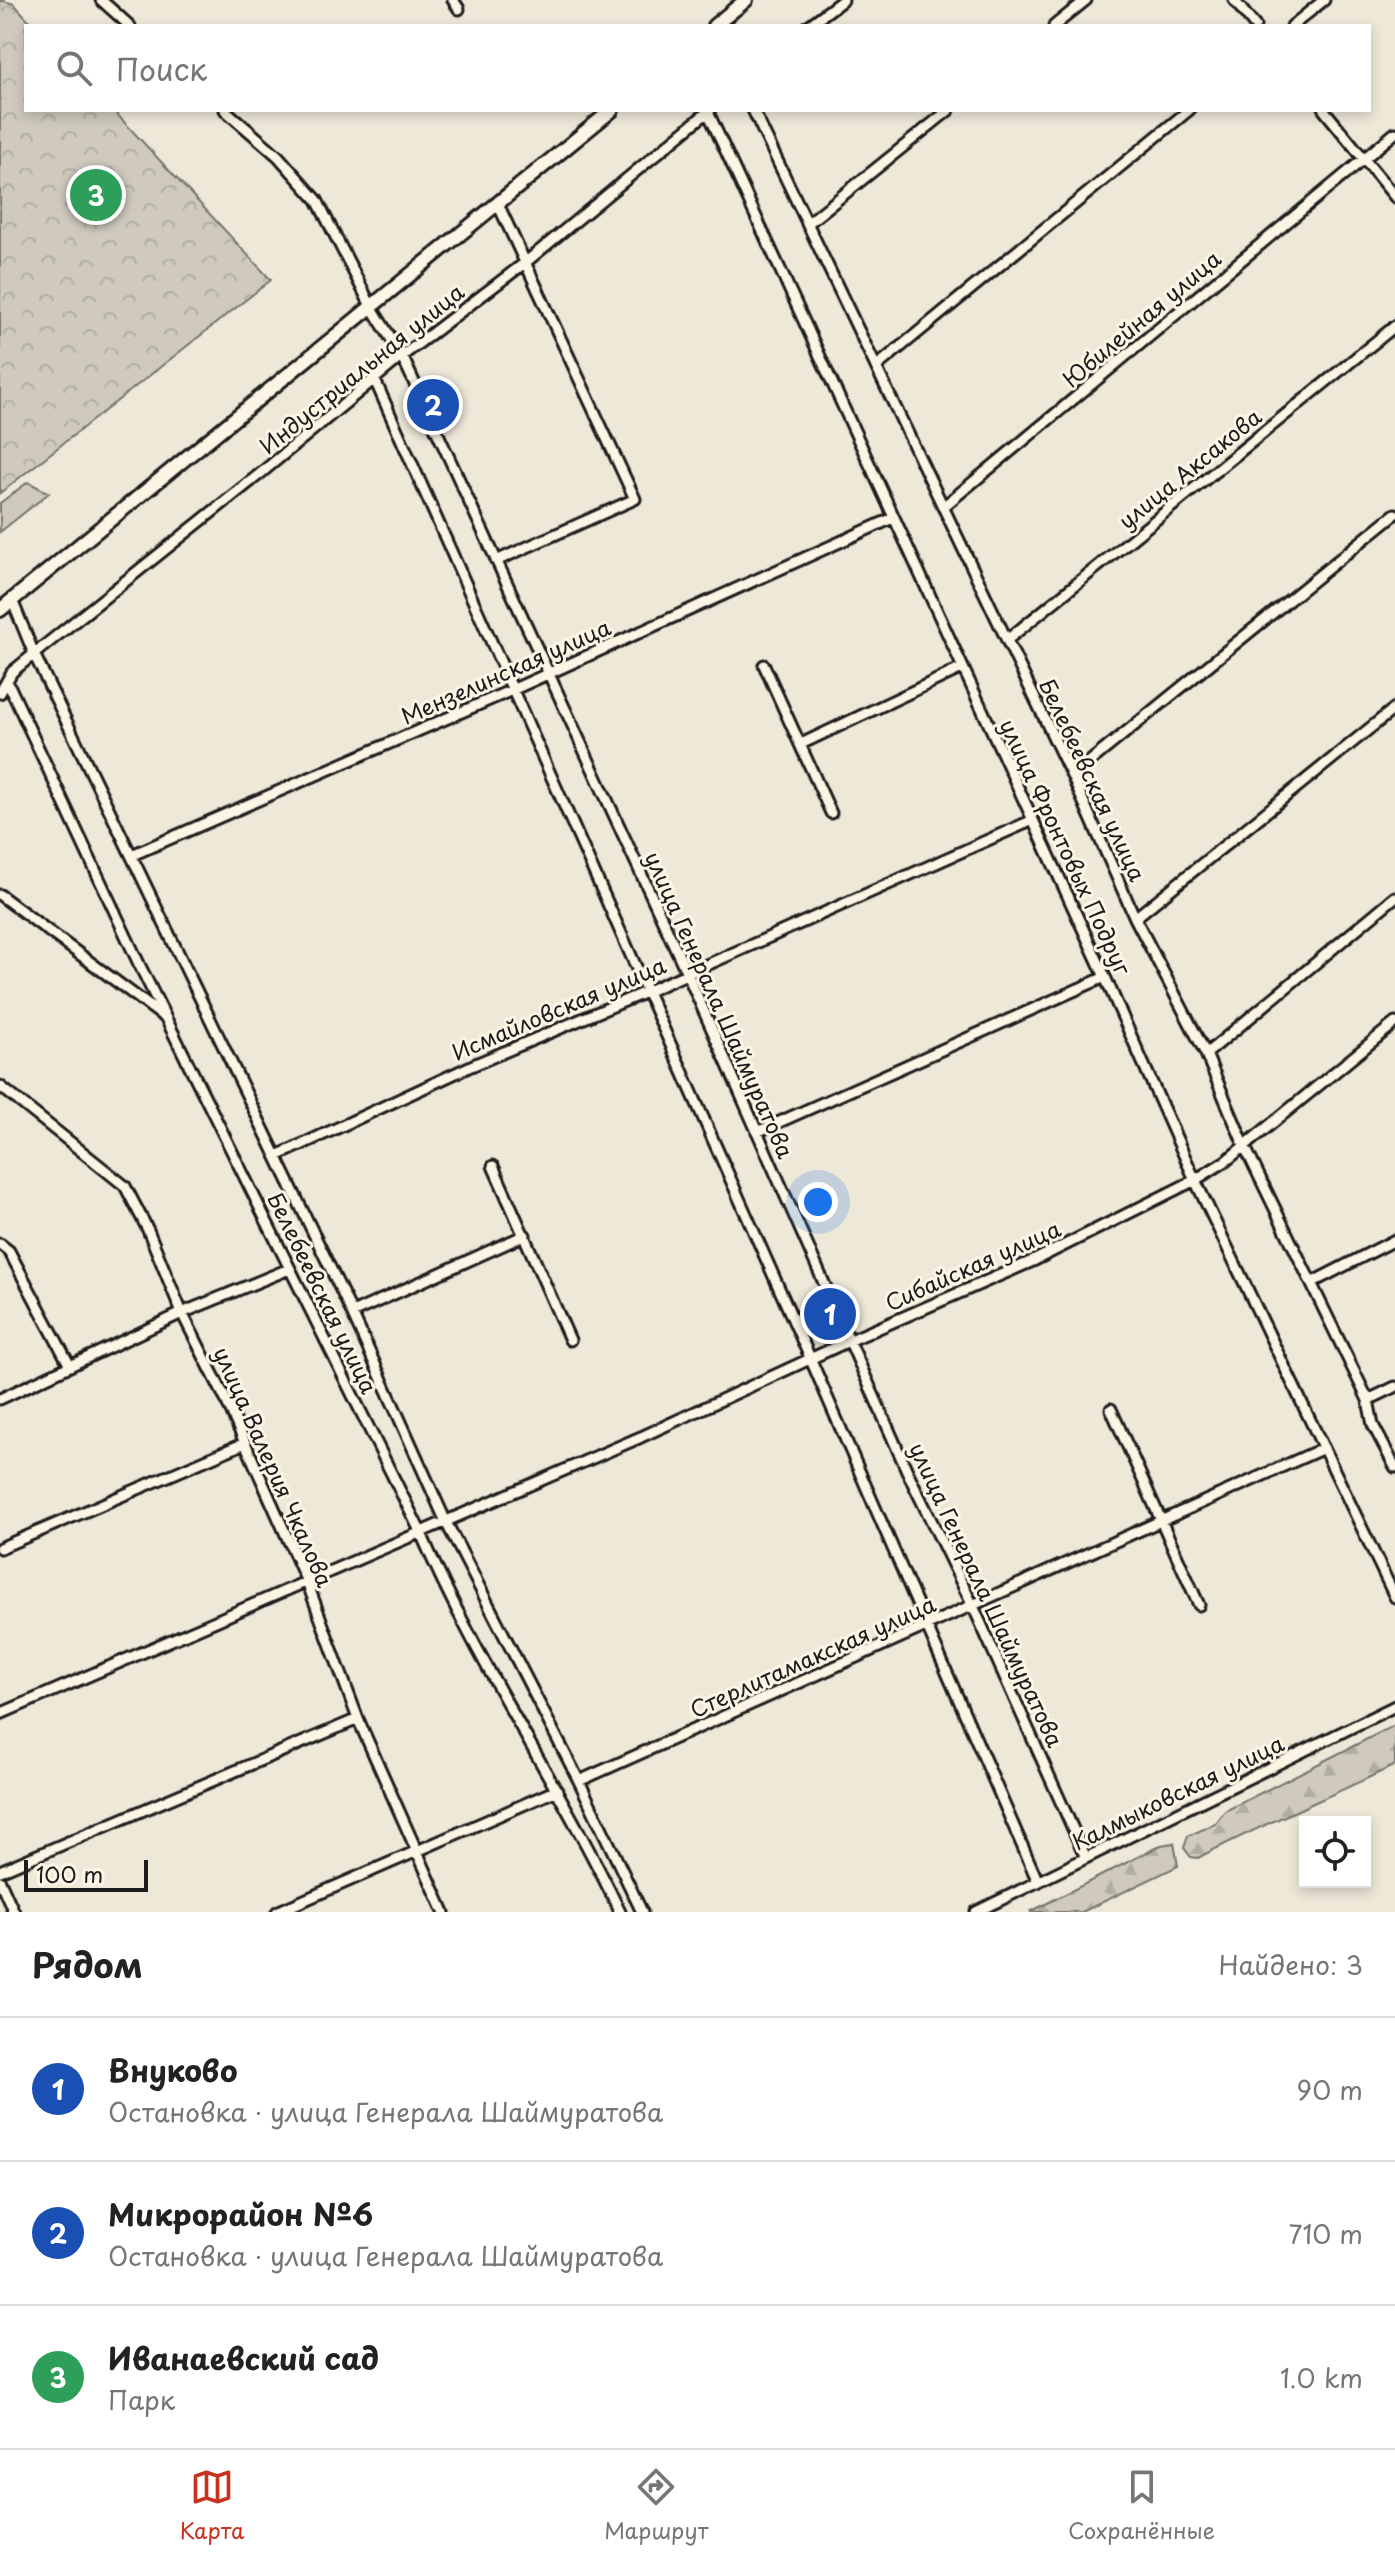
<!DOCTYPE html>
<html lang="ru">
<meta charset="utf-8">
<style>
:root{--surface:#fff;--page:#f6f6f6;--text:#222;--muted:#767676;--line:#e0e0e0;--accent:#c8321e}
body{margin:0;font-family:"Playpen Sans",sans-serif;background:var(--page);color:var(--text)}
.controls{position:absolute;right:24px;bottom:24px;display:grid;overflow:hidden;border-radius:0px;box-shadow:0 4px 12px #0003}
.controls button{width:72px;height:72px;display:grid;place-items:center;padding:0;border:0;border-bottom:2px solid var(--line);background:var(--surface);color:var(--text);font:40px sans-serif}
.scale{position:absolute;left:24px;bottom:20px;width:124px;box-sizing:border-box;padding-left:8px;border:4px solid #1c1c1c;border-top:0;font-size:22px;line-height:28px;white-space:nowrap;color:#1c1c1c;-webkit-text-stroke:6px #fcf5e5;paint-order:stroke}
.you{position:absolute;left:818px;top:1202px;width:28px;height:28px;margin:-20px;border:6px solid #fff;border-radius:50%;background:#1a73e8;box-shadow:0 0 0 12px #1a73e833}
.badge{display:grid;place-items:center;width:52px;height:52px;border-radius:50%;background:var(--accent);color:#fff;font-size:26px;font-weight:700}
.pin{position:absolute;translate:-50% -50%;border:4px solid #fff;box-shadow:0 2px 8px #0006}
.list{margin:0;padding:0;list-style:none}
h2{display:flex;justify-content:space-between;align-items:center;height:104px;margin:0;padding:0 32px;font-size:34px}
h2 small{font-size:26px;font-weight:400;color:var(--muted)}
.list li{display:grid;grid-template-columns:52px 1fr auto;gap:24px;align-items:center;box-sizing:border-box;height:144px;padding:0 32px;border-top:2px solid var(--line)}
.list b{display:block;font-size:30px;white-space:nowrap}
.list p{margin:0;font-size:26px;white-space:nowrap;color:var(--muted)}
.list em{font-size:26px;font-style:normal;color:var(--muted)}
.icon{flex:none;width:44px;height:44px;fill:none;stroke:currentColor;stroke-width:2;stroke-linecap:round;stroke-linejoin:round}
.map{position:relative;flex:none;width:1395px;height:1912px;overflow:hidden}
.search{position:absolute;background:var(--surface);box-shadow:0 4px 12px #0003;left:24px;right:24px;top:24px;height:88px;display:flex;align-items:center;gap:20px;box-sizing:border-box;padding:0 28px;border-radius:0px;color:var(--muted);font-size:30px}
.sheet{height:536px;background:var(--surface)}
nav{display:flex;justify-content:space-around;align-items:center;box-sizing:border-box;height:112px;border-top:2px solid var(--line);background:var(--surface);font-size:22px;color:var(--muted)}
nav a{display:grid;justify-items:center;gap:4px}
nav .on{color:var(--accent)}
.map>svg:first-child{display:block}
.forest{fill:url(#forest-firs);stroke:#76736c;stroke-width:2}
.park{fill:url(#park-crowns);stroke:#76736c;stroke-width:2}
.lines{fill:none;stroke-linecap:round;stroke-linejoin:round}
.minor-casing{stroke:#1c1c1c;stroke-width:15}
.tertiary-casing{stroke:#1c1c1c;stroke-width:18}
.minor{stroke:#fcf5e5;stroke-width:9}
.tertiary{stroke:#fcf5e5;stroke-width:12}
.labels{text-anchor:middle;stroke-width:6;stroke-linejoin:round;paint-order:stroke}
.street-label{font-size:22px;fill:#1c1c1c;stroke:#fcf5e5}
</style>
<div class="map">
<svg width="1395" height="1912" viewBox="0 0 1395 1912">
<defs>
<pattern id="forest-firs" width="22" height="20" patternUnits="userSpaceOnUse" patternTransform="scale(2)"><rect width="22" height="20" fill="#cfcabd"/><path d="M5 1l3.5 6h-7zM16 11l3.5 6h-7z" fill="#b1ada2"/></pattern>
<pattern id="park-crowns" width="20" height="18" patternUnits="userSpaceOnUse" patternTransform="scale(2)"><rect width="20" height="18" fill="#cfcabd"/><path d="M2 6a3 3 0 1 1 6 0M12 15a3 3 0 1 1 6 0" fill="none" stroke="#b1ada2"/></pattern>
</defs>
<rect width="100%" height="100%" fill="#eee8d9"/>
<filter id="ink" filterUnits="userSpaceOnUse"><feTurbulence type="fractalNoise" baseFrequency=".0125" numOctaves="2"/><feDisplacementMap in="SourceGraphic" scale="16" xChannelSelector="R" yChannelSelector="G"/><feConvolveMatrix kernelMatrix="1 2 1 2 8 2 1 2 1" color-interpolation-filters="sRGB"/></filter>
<g filter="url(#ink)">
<path class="forest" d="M 28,482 L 49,493 L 0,532 L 0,503 Z
M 1395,1725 L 1395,1765 C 1330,1797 1262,1824 1198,1858 L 1191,1857 L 1184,1848 L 1188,1836 L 1215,1824 L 1225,1811 Z
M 1174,1843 L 1178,1866 L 1082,1912 L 1030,1912 L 1161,1845 Z"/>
<path class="park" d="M 0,0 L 14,4 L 34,26 L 26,26 L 26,110 L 113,110 L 271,280 L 0,493 Z"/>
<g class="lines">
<defs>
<path id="minor" d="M 101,0 L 130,26
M 453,0 L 459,9
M 1234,0 L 1255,26
M 808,26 L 843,0
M 1054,26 L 1086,0
M 1292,26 L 1324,0
M 225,110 L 278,156 L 317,200 L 372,308 L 402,356 L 687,973 L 908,1473 L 973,1606 L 1086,1858
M 707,110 L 1105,977 L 1195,1180 L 1395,1597
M 753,110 L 1072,776 L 1135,918 L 1206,1054 L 1244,1145 L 1368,1400 L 1373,1425 L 1395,1467
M 1324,110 L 1395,197
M 807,224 L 949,110
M 876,367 L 1189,110
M 374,378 L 811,1360 L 1038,1882
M 943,507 L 1395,133
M 496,561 L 635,499 L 498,204
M 12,600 L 34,654 L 352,1313 L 446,1522 L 579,1781 L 642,1912
M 1007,640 L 1395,326
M 764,665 L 831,813
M 7,681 L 140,966 L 420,1531 C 476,1663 559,1783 620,1912
M 0,693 L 12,672 L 34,654 L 261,473 L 402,356 L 526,262 L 710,110
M 801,744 L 962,668
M 1072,776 L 1395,514
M 132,855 L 512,690 L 893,518
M 0,895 L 164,1017
M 1135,918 L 1395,708
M 1206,1054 L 1395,897
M 0,1086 L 125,1186 L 148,1230 L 182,1313 L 226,1400 L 307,1582 L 358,1719 L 444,1912
M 757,1132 L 1105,977
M 277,1156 L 471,1066 L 648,991 L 1033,820
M 493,1166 L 570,1340
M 0,1244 L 9,1251 L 70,1366
M 1311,1283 L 1395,1240
M 352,1313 L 525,1235
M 0,1399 L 182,1313 L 289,1269
M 1368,1400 L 1395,1387
M 1111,1409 L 1199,1605
M 0,1548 L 245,1443
M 0,1714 L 641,1437 L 851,1340 L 1035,1260 L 1195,1180 L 1226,1161 L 1395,1023
M 579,1781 L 1324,1448
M 0,1871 L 358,1719
M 0,1881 L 14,1912
M 277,1912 L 557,1790
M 976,1912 L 1395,1706"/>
<path id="tertiary" d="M 714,26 L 746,0
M 0,610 L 612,110"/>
</defs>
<use href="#minor" class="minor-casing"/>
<use href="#tertiary" class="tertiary-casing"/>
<use href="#minor" class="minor"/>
<use href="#tertiary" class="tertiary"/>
</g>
</g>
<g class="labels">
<g class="street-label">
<text transform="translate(1142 319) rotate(-40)" y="8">Юбилейная улица</text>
<text transform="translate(362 369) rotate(-39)" y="8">Индустриальная улица</text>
<text transform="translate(1190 469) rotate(-39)" y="8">улица Аксакова</text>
<text transform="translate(506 672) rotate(-24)" y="8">Мензелинская улица</text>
<text transform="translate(1092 780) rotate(65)" y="8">Белебеевская улица</text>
<text transform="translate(1065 847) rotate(65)" y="8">улица Фронтовых Подруг</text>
<text transform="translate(719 1005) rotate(66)" y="8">улица Генерала Шаймуратова</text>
<text transform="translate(559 1009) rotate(-23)" y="8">Исмайловская улица</text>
<text transform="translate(973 1266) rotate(-24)" y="8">Сибайская улица</text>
<text transform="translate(322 1293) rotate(64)" y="8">Белебеевская улица</text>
<text transform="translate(273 1467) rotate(66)" y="8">улица Валерия Чкалова</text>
<text transform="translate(986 1595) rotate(65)" y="8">улица Генерала Шаймуратова</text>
<text transform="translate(813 1657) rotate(-24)" y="8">Стерлитамакская улица</text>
<text transform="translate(1178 1793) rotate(-26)" y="8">Калмыковская улица</text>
</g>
</g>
</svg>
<div class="controls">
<button><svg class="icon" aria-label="locate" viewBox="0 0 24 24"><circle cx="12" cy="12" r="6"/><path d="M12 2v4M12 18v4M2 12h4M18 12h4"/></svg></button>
</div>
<div class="scale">100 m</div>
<div class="you"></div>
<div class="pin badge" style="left:830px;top:1314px;background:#1a4fb4">1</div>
<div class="pin badge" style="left:433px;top:405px;background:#1a4fb4">2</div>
<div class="pin badge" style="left:96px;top:195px;background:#2e9e5b">3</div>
<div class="search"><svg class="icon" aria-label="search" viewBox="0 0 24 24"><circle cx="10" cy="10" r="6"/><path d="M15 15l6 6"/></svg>Поиск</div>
</div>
<section class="sheet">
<h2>Рядом<small>Найдено: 3</small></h2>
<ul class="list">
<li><span class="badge" style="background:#1a4fb4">1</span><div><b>Внуково</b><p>Остановка · улица Генерала Шаймуратова</p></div><em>90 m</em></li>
<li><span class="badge" style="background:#1a4fb4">2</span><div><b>Микрорайон №6</b><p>Остановка · улица Генерала Шаймуратова</p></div><em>710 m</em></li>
<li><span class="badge" style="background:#2e9e5b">3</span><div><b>Иванаевский сад</b><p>Парк</p></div><em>1.0 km</em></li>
</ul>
</section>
<nav>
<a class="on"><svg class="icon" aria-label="map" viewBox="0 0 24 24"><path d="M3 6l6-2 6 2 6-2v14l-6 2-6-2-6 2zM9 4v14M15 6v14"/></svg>Карта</a>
<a><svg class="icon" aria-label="directions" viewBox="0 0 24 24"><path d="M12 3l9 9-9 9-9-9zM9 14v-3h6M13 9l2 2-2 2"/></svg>Маршрут</a>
<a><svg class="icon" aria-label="saved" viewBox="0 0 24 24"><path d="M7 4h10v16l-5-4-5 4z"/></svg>Сохранённые</a>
</nav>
